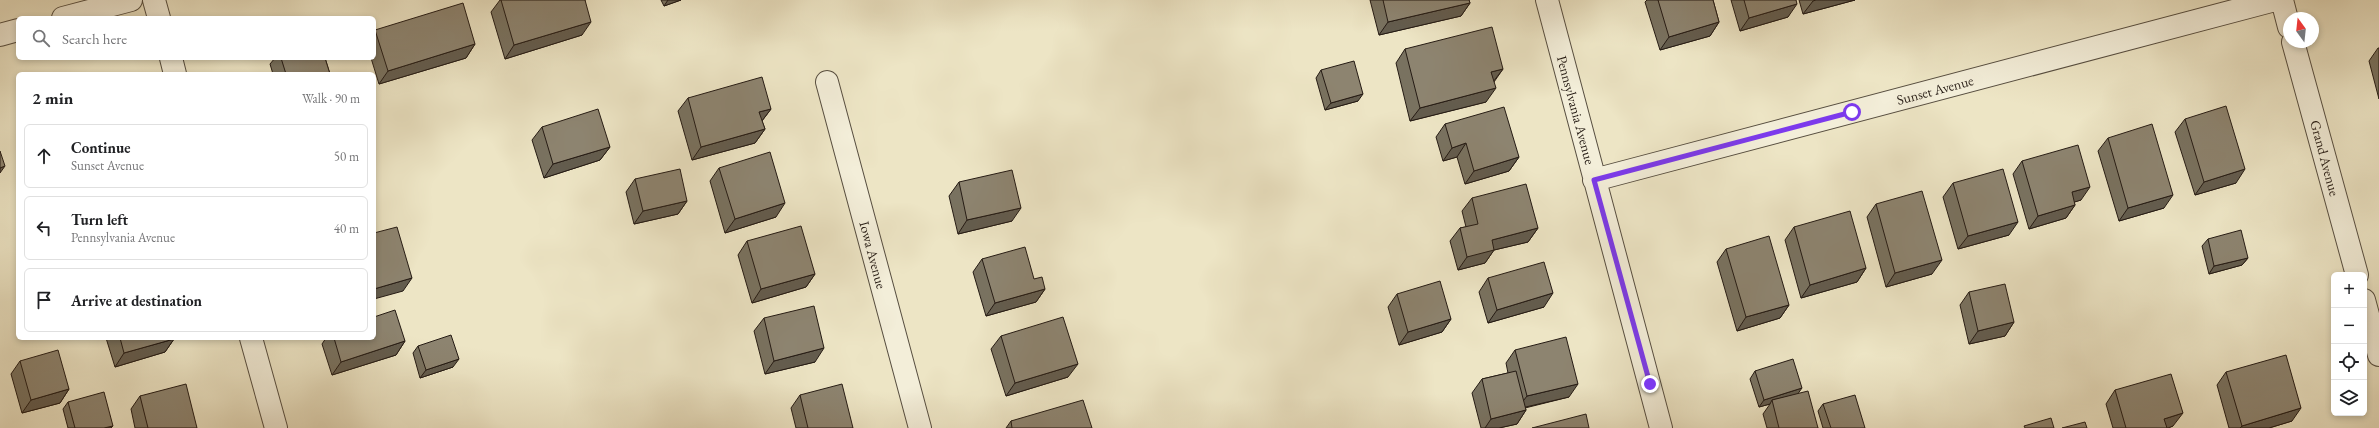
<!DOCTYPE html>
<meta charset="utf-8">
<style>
:root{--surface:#fff;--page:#f6f6f6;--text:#202124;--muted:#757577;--line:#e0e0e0}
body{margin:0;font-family:"EB Garamond",serif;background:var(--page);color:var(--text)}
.controls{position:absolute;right:12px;bottom:12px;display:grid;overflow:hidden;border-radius:6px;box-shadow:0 2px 6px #0003}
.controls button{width:36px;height:36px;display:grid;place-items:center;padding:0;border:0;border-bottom:1px solid var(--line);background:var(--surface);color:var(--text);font:20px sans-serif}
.compass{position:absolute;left:2283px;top:12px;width:36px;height:36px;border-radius:50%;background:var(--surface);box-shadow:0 2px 6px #0003;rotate:345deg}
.stop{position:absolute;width:12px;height:12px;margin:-9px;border:3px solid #7c3aed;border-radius:50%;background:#fff}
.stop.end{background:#7c3aed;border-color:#fff;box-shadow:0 1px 4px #0008}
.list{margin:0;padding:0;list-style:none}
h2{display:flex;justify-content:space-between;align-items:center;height:52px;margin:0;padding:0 16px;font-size:17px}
h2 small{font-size:13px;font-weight:400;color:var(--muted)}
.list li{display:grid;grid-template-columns:26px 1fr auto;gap:12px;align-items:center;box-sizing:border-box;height:64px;margin:0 8px 8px;padding:0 8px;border:1px solid var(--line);border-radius:6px}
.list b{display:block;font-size:15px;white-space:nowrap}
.list p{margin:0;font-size:13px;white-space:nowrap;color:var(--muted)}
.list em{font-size:13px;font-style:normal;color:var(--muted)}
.icon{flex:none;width:22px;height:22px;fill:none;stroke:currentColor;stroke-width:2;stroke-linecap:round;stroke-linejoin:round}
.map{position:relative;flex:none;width:2379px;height:428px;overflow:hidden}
.search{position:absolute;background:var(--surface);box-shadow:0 2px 6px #0003;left:16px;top:16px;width:360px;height:44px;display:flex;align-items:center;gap:10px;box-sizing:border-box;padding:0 14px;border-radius:6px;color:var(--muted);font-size:15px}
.panel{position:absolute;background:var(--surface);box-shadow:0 2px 6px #0003;left:16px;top:72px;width:360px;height:268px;border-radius:6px}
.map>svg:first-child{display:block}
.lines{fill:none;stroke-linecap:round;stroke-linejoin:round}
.minor-casing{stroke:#574e40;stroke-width:24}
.minor{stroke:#f3eed9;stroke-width:22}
.wall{fill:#797260;stroke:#251b14}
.shaded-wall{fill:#635c4e;stroke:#251b14}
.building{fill:#8d8470;stroke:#251b14}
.route{stroke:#7c3aed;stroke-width:5}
.labels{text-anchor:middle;stroke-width:3;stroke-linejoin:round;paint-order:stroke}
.street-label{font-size:14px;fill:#251b14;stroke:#f3eed9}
</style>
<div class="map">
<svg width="2379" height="428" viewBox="0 0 2379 428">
<rect width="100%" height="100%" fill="#ede5c5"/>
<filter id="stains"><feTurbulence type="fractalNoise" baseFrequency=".005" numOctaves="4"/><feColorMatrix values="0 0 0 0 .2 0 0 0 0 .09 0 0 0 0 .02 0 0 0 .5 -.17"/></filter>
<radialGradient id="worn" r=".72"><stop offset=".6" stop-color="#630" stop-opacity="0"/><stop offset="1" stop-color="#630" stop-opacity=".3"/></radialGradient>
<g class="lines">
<defs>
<path id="minor" d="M 154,0 L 159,18
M 1547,0 L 1661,428
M 2282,0 L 2289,27
M 63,18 L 131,0
M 0,35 L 18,30
M 2293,42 L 2357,275
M 171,58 L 175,74
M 827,82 L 920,428
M 1594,180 L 2275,0
M 2364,300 L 2379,355
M 251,338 L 276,428"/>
</defs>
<use href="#minor" class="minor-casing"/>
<use href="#minor" class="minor"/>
</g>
<path class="wall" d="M 500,0 L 585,0 L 582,35 L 505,59 L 491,12 Z
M 661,0 L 681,0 L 664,6 Z
M 1370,0 L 1469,0 L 1470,3 L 1461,16 L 1379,35 Z
M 1647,0 L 1713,0 L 1719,22 L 1710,36 L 1660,50 L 1645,2 Z
M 1731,0 L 1796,0 L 1788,17 L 1740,31 Z
M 1799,0 L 1855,0 L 1803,14 Z
M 375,30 L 475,44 L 466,58 L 379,84 L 371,58 L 374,58 L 374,32 Z
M 2378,48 L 2379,48 L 2379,99 L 2369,61 Z
M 1405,49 L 1503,69 L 1494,82 L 1486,102 L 1410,121 L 1396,63 Z
M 275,58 L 325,58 L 330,74 L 273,74 L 270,64 Z
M 1321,70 L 1358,101 L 1325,110 L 1316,78 Z
M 688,98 L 771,109 L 762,121 L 765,129 L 755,143 L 692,160 L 678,111 Z
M 2185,119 L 2236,183 L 2195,195 L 2175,132 Z
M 1445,124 L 1519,157 L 1509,171 L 1465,184 L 1457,157 L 1443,161 L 1436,137 Z
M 542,127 L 610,147 L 600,160 L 544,178 L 532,140 Z
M 2108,138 L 2164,208 L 2119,221 L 2098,151 Z
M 2022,161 L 2081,200 L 2074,202 L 2075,205 L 2066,218 L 2029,229 L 2013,174 Z
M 719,168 L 776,217 L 725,233 L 710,181 Z
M 635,179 L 687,201 L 678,214 L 634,224 L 626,192 Z
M 959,182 L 1012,221 L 958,234 L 949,196 Z
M 1953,183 L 2009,235 L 1958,249 L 1943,197 Z
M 1472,198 L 1538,228 L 1528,242 L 1494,250 L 1485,263 L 1458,270 L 1450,241 L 1460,228 L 1466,227 L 1462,211 Z
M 1876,204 L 1932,274 L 1886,287 L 1867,217 Z
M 1794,227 L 1866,268 L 1857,282 L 1801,298 L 1785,240 Z
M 2208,239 L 2248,258 L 2242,265 L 2209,274 L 2202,246 Z
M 747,241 L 815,274 L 806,287 L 752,303 L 738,255 Z
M 1726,249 L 1789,305 L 1780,318 L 1737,331 L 1717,262 Z
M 982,259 L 1034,279 L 1045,289 L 1036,302 L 986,316 L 973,272 Z
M 1488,278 L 1544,307 L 1488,323 L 1479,292 Z
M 1969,292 L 2014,322 L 2005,336 L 1969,344 L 1960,305 Z
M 1397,294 L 1451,319 L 1442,332 L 1399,345 L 1388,307 Z
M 764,318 L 815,362 L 765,374 L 754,331 Z
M 1001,336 L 1068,377 L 1006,396 L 991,349 Z
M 106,338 L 174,338 L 174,339 L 165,352 L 115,367 Z
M 326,338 L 374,338 L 405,341 L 396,355 L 332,375 L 322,344 Z
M 418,346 L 453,367 L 420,378 L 413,353 Z
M 1515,350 L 1569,397 L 1525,408 L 1526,410 L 1517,424 L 1499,428 L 1481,428 L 1472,393 L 1482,379 L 1508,373 L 1506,363 Z
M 20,361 L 69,389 L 60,403 L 22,413 L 11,374 Z
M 1755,371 L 1798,394 L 1818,428 L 1767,428 L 1763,414 L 1770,404 L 1759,407 L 1750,379 Z
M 2226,372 L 2292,421 L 2269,428 L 2229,428 L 2217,385 Z
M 2115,390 L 2173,426 L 2168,428 L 2113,428 L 2106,404 Z
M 800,395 L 853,428 L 796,428 L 791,408 Z
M 140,396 L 197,428 L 135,428 L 131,409 Z
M 68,402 L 111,428 L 68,428 L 63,409 Z
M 1823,404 L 1865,428 L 1823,428 L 1818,411 Z
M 1011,421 L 1092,428 L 1006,428 Z"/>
<path class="shaded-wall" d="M 668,0 L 681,0 L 664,6 Z
M 1816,0 L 1855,0 L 1803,14 L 1813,1 Z
M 1470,3 L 1461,16 L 1379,35 L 1388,22 Z
M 1797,4 L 1788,17 L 1740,31 L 1749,18 Z
M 591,22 L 582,35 L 505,59 L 514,45 Z
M 1719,22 L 1710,36 L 1660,50 L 1669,37 Z
M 475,44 L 466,58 L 379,84 L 388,71 Z
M 1503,69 L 1493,82 L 1491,72 Z
M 1496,88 L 1486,102 L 1410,121 L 1420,108 Z
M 1363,94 L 1358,101 L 1325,110 L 1331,103 Z
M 771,109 L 761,122 L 759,112 Z
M 765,129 L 755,143 L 692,160 L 701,147 Z
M 1466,143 L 1457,157 L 1443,161 L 1452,148 Z
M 610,147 L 600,160 L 544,178 L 553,164 Z
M 1519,157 L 1509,171 L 1465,184 L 1474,171 Z
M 5,166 L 0,173 L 0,168 Z
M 2245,169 L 2236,183 L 2195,195 L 2204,182 Z
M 2090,187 L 2081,200 L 2062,206 L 2072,192 Z
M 2173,195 L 2164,208 L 2119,221 L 2128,208 Z
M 687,201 L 678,214 L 634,224 L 643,211 Z
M 785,203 L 776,217 L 725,233 L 735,219 Z
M 2075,205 L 2066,218 L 2029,229 L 2038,216 Z
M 1021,208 L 1012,221 L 958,234 L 967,220 Z
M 2018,222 L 2009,235 L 1958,249 L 1968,236 Z
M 1538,228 L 1528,242 L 1494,250 L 1485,263 L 1458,270 L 1467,257 L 1492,240 Z
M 2248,258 L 2242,265 L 2209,274 L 2214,266 Z
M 1942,260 L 1932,274 L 1886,287 L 1895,273 Z
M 1866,268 L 1857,282 L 1801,298 L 1810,285 Z
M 815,274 L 806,287 L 752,303 L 761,289 Z
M 412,278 L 403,291 L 374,299 L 374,289 Z
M 1045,289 L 1036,302 L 986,316 L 995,303 Z
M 1553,293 L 1544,307 L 1488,323 L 1497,310 Z
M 1789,305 L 1780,318 L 1737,331 L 1746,317 Z
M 1451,319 L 1442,332 L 1399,345 L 1408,332 Z
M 2014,322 L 2005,336 L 1969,344 L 1978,331 Z
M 174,339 L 165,352 L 115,367 L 124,353 Z
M 405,341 L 396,355 L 332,375 L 341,362 Z
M 824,348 L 815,362 L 765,374 L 774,361 Z
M 459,359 L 453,367 L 420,378 L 426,370 Z
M 1078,364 L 1068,377 L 1006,396 L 1015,383 Z
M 1578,384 L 1569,397 L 1517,409 L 1527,396 Z
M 1802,388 L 1797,395 L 1772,400 L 1770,404 L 1759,407 L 1764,400 Z
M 69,389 L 60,403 L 22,413 L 31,400 Z
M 2301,408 L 2292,421 L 2269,428 L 2240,428 L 2242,426 Z
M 1526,410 L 1517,424 L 1499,428 L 1485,428 L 1491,419 Z
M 2183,413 L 2173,426 L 2168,428 L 2158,428 L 2164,419 Z
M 113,426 L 111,428 L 104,428 Z"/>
<path class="building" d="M 501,0 L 585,0 L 591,22 L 514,45 Z
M 1383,0 L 1469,0 L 1470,3 L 1388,22 Z
M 1658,0 L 1713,0 L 1719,22 L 1669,37 Z
M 1744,0 L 1796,0 L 1797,4 L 1749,18 Z
M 463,3 L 475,44 L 388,71 L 375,30 Z
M 1492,27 L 1503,69 L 1491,72 L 1496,88 L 1420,108 L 1405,49 Z
M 281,58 L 325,58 L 330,74 L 286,74 Z
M 1354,61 L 1363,94 L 1331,103 L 1321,70 Z
M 762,77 L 771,109 L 759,112 L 765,129 L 701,147 L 688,98 Z
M 2226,106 L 2245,169 L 2204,182 L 2185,119 Z
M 1504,107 L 1519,157 L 1474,171 L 1466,143 L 1452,148 L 1445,124 Z
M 598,109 L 610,147 L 553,164 L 542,127 Z
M 2152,124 L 2173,195 L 2128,208 L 2108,138 Z
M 2078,145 L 2090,187 L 2072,192 L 2075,205 L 2038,216 L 2022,161 Z
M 0,151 L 5,166 L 0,168 Z
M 770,152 L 785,203 L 735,219 L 719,168 Z
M 680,169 L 687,201 L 643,211 L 635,179 Z
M 2003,169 L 2018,222 L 1968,236 L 1953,183 Z
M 1012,170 L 1021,208 L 967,220 L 959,182 Z
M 1526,184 L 1538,228 L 1492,240 L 1494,250 L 1467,257 L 1460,228 L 1478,224 L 1472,198 Z
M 1922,191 L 1942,260 L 1895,273 L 1876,204 Z
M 1850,211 L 1866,268 L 1810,285 L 1794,227 Z
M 801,226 L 815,274 L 761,289 L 747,241 Z
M 397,227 L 412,278 L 374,289 L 374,233 Z
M 2241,230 L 2248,258 L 2214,266 L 2208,239 Z
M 1769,236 L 1789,305 L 1746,317 L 1726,249 Z
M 1025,247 L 1034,279 L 1042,277 L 1045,289 L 995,303 L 982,259 Z
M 1544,262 L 1553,293 L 1497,310 L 1488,278 Z
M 1440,281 L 1451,319 L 1408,332 L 1397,294 Z
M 2005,284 L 2014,322 L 1978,331 L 1969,292 Z
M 814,306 L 824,348 L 774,361 L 764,318 Z
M 395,310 L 405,341 L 341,362 L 334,338 L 374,338 L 374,317 Z
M 1063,317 L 1078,364 L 1015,383 L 1001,336 Z
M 451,335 L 459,359 L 426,370 L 418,346 Z
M 1566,337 L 1578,384 L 1527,396 L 1515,350 Z
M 120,338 L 174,338 L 174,339 L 124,353 Z
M 58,350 L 69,389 L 31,400 L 20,361 Z
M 2286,355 L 2301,408 L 2242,426 L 2226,372 Z
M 1793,359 L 1802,388 L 1764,400 L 1755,371 Z
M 1516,371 L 1526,410 L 1491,419 L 1482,379 Z
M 2171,374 L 2183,413 L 2164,419 L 2167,428 L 2126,428 L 2115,390 Z
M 186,384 L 197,428 L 148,428 L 140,396 Z
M 842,384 L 853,428 L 808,428 L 800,395 Z
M 1808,391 L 1818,428 L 1779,428 L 1772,400 Z
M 104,392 L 113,426 L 104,428 L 75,428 L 68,402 Z
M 1855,395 L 1865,428 L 1831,428 L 1823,404 Z
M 1083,400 L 1092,428 L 1012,428 L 1011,421 Z
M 1586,414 L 1589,428 L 1532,428 Z
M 2051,418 L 2054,428 L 2025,428 L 2024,426 Z
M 2085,422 L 2087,428 L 2062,428 Z"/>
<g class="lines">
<path class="route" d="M 1650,384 L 1594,180 L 1852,112"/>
</g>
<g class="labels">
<g class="street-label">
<text transform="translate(1935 90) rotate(-15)" y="5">Sunset Avenue</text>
<text transform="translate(1576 110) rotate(75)" y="5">Pennsylvania Avenue</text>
<text transform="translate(2325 158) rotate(75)" y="5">Grand Avenue</text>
<text transform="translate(873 255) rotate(75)" y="5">Iowa Avenue</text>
</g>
</g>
<rect width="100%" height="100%" filter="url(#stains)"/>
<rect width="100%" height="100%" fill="url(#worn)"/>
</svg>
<div class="controls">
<button>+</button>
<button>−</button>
<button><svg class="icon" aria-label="locate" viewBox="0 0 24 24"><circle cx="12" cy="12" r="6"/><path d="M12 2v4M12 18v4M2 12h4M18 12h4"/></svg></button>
<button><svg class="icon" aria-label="layers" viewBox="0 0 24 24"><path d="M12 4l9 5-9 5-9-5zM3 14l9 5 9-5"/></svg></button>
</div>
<svg class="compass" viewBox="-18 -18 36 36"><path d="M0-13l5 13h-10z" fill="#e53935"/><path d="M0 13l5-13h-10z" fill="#757577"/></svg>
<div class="stop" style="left:1852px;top:112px"></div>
<div class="stop end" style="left:1650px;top:384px"></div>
<div class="search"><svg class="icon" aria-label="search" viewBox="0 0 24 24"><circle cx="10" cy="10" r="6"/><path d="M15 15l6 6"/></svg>Search here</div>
<section class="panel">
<h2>2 min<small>Walk · 90 m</small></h2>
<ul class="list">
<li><svg class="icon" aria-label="ahead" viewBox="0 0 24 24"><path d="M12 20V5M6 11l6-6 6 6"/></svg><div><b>Continue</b><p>Sunset Avenue</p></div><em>50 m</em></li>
<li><svg class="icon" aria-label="left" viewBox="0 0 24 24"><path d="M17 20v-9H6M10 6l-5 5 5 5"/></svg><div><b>Turn left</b><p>Pennsylvania Avenue</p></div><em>40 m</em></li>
<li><svg class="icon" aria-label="arrive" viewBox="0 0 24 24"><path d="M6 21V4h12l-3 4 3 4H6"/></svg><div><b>Arrive at destination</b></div></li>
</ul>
</section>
</div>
